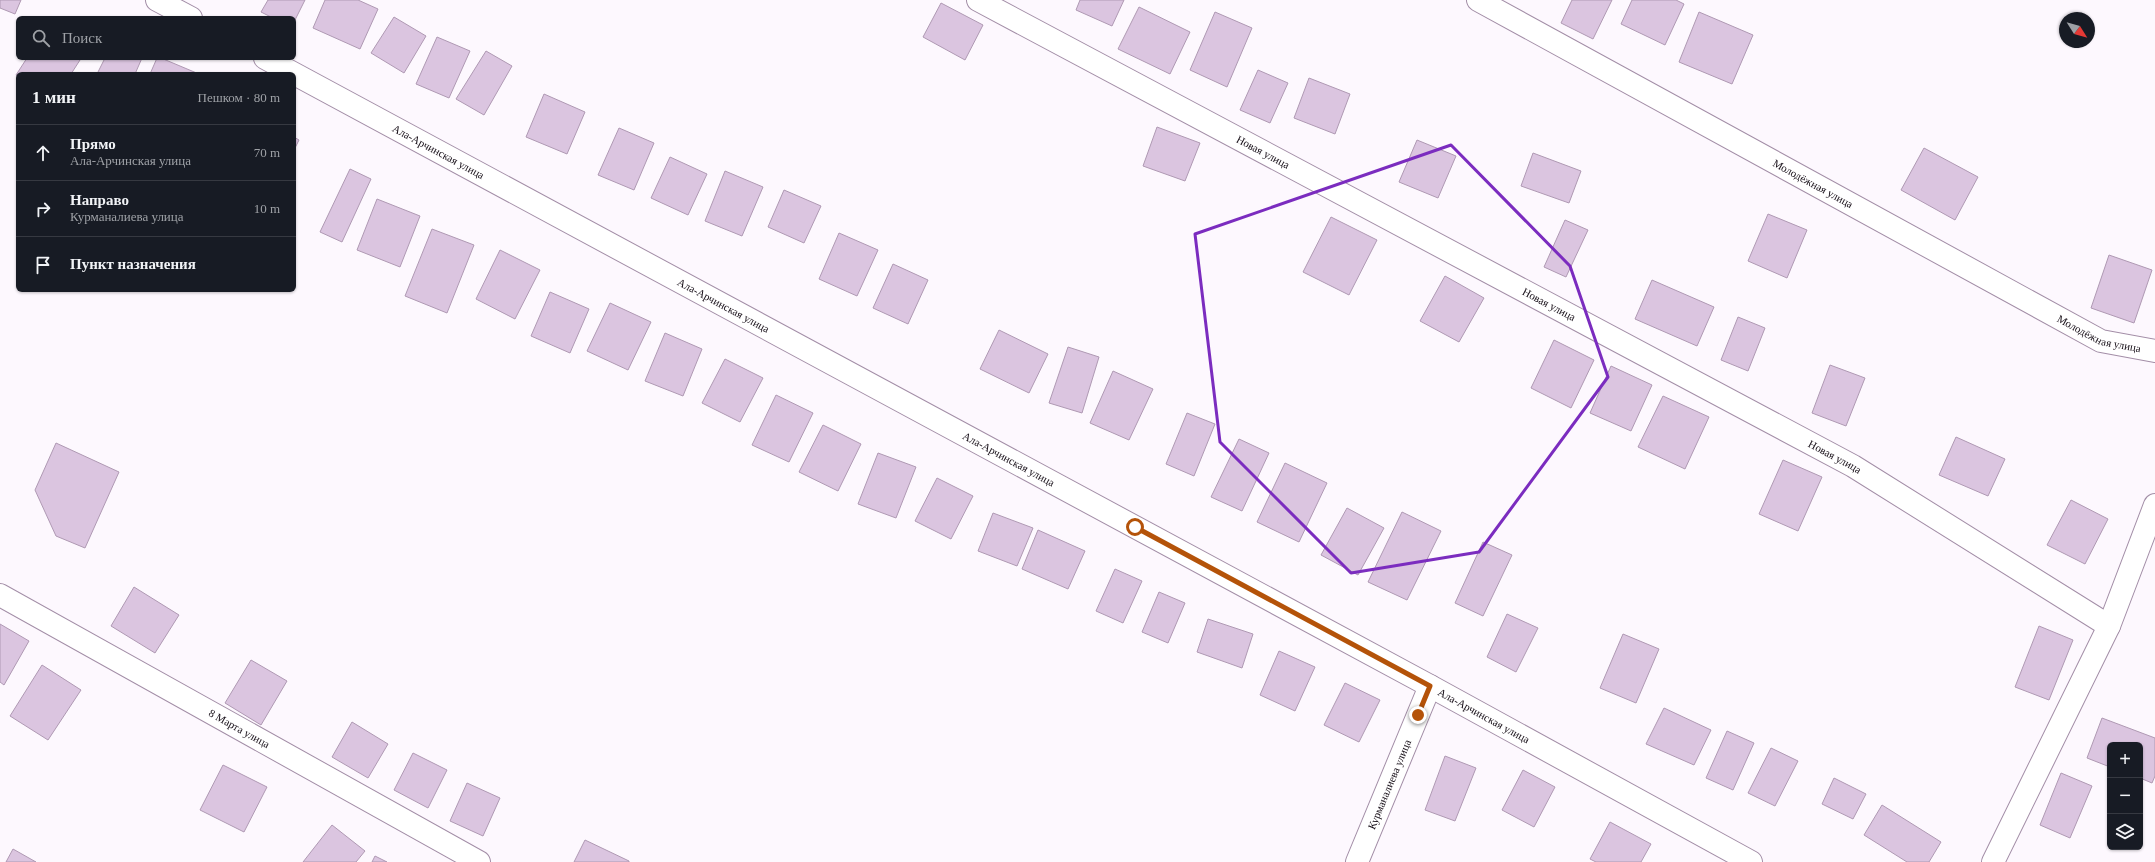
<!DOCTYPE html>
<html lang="ru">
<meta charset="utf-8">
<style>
:root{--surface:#171b24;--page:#20242c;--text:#f1f3f6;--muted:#9ea1a6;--line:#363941}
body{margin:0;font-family:Georgia,serif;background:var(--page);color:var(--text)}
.controls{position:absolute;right:12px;bottom:12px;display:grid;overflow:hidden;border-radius:6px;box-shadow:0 1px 3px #0004}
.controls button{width:36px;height:36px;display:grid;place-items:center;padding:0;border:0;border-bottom:1px solid var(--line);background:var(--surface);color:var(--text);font:20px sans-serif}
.compass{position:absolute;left:2059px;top:12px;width:36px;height:36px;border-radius:50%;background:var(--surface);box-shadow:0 1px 3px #0004;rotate:127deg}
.stop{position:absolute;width:12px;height:12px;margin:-9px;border:3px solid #b45309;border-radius:50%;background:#fff}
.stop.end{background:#b45309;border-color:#fff;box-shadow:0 1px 4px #0008}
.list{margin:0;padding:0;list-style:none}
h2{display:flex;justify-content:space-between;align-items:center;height:52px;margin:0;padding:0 16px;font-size:17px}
h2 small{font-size:13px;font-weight:400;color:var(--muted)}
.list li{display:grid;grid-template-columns:26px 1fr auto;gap:12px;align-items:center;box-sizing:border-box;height:56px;padding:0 16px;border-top:1px solid var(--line)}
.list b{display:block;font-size:15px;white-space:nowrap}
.list p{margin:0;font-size:13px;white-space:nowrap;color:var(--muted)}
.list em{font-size:13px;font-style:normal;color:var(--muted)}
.icon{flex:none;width:22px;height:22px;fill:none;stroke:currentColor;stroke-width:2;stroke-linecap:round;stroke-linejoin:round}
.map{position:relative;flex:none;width:2155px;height:862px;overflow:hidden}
.search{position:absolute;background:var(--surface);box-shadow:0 1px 3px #0004;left:16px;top:16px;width:280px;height:44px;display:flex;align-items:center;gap:10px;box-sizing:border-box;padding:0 14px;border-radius:6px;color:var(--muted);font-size:15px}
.panel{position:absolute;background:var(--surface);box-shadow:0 1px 3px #0004;left:16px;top:72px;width:280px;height:220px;border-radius:6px}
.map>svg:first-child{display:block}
.building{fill:#dbc5e0;stroke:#af99b3}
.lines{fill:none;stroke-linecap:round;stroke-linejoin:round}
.minor-casing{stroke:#a38ea7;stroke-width:24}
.minor{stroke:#fff;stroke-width:22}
.route{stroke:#b45309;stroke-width:5}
.marked{fill:none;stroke:#7b2cbf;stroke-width:3;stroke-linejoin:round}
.labels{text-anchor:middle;stroke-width:4;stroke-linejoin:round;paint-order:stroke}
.street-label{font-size:11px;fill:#150d16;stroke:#fff}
</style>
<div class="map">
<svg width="2155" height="862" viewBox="0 0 2155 862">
<rect width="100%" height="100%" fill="#fdf8fe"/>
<path class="building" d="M 0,0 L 21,0 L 15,14 L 0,8 Z
M 268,0 L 305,0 L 294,22 L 294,18 L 273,18 L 261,12 Z
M 325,0 L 358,0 L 378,9 L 360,49 L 313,28 Z
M 1080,0 L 1124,0 L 1112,26 L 1076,10 Z
M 1572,0 L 1612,0 L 1593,39 L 1561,23 Z
M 1632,0 L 1676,0 L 1684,4 L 1665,45 L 1621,24 Z
M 941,3 L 983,25 L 965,60 L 923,37 Z
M 1139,7 L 1190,32 L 1170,74 L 1118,49 Z
M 1215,12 L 1252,28 L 1227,87 L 1190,70 Z
M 1699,12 L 1753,35 L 1732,84 L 1679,62 Z
M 394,17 L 426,36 L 404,73 L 371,53 Z
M 437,37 L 470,51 L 449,98 L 416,84 Z
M 486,51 L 512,66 L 484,115 L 456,99 Z
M 27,58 L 77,58 L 80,60 L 71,74 L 18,74 L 18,76 L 16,75 Z
M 105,58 L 142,58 L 135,74 L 97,74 Z
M 157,58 L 161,58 L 199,74 L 150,74 Z
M 1258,70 L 1288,83 L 1270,123 L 1240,110 Z
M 1309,78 L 1350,94 L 1335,134 L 1294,118 Z
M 544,94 L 585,112 L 567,154 L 526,137 Z
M 1157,127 L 1200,143 L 1185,181 L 1143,166 Z
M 619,128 L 654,143 L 634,190 L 598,175 Z
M 294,137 L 299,140 L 294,150 Z
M 1417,140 L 1456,156 L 1438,198 L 1399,182 Z
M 1924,148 L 1978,177 L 1955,220 L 1901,190 Z
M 1533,153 L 1581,171 L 1569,203 L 1521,186 Z
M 670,157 L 707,174 L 688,215 L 651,198 Z
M 350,169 L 371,179 L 342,242 L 320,232 Z
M 725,171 L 763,187 L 742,236 L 705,221 Z
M 784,190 L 821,206 L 804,243 L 768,227 Z
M 377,199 L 420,216 L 400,267 L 357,250 Z
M 1768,214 L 1807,230 L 1787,278 L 1748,261 Z
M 1331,217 L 1377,240 L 1349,295 L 1303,272 Z
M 1565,220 L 1588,230 L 1566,277 L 1544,267 Z
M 432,229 L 474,245 L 447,313 L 405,296 Z
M 839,233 L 878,250 L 857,296 L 819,279 Z
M 500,250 L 540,270 L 515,319 L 476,299 Z
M 2109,255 L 2152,270 L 2134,323 L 2091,308 Z
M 893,264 L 928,280 L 908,324 L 873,308 Z
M 1445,276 L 1484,298 L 1459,342 L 1420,321 Z
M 1652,280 L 1714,307 L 1697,346 L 1635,319 Z
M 550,292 L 589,309 L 570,353 L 531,336 Z
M 610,303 L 651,322 L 628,370 L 587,351 Z
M 1738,317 L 1765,328 L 1748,371 L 1721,360 Z
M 999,330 L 1048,354 L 1029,393 L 980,369 Z
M 665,333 L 702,349 L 683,396 L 645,381 Z
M 1554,340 L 1594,360 L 1571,408 L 1531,388 Z
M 1068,347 L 1099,357 L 1082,413 L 1049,403 Z
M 725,359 L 763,378 L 740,422 L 702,403 Z
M 1830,365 L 1865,378 L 1846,426 L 1812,413 Z
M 1611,366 L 1652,385 L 1631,431 L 1590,413 Z
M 1113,371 L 1153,389 L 1129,440 L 1090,423 Z
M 776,395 L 813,413 L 789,462 L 752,445 Z
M 1663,396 L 1709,417 L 1685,469 L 1638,447 Z
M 1187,413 L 1215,424 L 1194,476 L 1166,464 Z
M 823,425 L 861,444 L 838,491 L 799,472 Z
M 1956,437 L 2005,459 L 1988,496 L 1939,475 Z
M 1239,439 L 1269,453 L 1242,511 L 1211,497 Z
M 56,443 L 119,472 L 85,548 L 56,536 L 35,490 Z
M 878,453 L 916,467 L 896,518 L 858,504 Z
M 1783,460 L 1822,477 L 1798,531 L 1759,514 Z
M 1285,463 L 1327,483 L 1299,542 L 1257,522 Z
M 937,478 L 973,496 L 951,539 L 915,521 Z
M 2071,500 L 2108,519 L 2085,564 L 2047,545 Z
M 1347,508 L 1384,528 L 1358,575 L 1321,555 Z
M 1402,512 L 1441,531 L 1407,600 L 1368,582 Z
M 993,513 L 1033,528 L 1017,566 L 978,551 Z
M 1038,530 L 1085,551 L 1068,589 L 1022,569 Z
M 1483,542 L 1512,555 L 1483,616 L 1455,603 Z
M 1115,569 L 1142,581 L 1123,623 L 1096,611 Z
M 134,587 L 179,615 L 155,653 L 111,626 Z
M 1159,592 L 1185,603 L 1168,643 L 1142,632 Z
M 1507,614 L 1538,628 L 1516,672 L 1487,657 Z
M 1208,619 L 1253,634 L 1242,668 L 1197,652 Z
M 0,624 L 29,641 L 4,685 L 0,682 Z
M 2039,626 L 2073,640 L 2049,700 L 2015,687 Z
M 1623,634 L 1659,649 L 1636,703 L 1600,688 Z
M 1279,651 L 1315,667 L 1295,711 L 1260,695 Z
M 251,660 L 287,681 L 261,725 L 225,703 Z
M 42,665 L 81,690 L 48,740 L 10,716 Z
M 1345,683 L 1380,700 L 1359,742 L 1324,725 Z
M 1664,708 L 1711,730 L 1694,765 L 1646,744 Z
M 2102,718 L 2155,738 L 2155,776 L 2152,783 L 2140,778 L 2140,745 L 2110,745 L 2110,767 L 2087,758 Z
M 352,722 L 388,744 L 368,778 L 332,757 Z
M 1727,731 L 1754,743 L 1733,790 L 1706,778 Z
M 1771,748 L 1798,761 L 1775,806 L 1748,793 Z
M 413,753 L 447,770 L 428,808 L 394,790 Z
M 1445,756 L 1476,768 L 1455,821 L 1425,810 Z
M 223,765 L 267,787 L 244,832 L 200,810 Z
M 1523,770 L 1555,787 L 1534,827 L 1502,810 Z
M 2061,773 L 2092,786 L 2070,838 L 2040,825 Z
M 1834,778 L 1866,794 L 1853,819 L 1822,804 Z
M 467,783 L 500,798 L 483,836 L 450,821 Z
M 1882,805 L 1941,842 L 1929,862 L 1907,862 L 1864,835 Z
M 1610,822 L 1651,844 L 1641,862 L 1596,862 L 1590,859 Z
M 332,825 L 365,851 L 356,862 L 303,862 Z
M 585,840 L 629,861 L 629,862 L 574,862 Z
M 13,849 L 36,862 L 6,862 Z
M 375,856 L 387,862 L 372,862 Z"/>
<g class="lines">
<defs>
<g id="minor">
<path d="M 157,0 L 191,18"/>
<path id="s1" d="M 978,0 L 1853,466 L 2109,626"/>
<path id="s2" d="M 1478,0 L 2101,341 L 2155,351"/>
<path id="s3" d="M 265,58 L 1430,686 L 1751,862"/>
<path id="s4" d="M 0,595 L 479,862"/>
<path id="s5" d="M 1357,862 L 1430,686"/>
<path d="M 1993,862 L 2109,626 L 2155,505"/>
</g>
</defs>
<use href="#minor" class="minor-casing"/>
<use href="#minor" class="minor"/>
</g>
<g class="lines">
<path class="route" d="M 1135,527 L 1430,686 L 1418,715"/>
</g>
<path class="marked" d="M 1451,145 L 1570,266 L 1608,377 L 1479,552 L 1351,573 L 1220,442 L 1195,234 Z"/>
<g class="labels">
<g class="street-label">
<text dy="4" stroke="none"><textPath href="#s3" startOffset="197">Ала-Арчинская улица</textPath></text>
<text dy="4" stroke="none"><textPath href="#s1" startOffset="323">Новая улица</textPath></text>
<text dy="4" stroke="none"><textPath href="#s2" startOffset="382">Молодёжная улица</textPath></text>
<text dy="4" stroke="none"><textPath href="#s1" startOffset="647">Новая улица</textPath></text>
<text dy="4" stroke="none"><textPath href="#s3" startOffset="521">Ала-Арчинская улица</textPath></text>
<text dy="4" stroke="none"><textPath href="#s2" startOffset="706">Молодёжная улица</textPath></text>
<text dy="4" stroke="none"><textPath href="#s1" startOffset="971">Новая улица</textPath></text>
<text dy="4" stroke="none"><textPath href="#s3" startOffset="845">Ала-Арчинская улица</textPath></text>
<text dy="4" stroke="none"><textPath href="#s3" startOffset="1385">Ала-Арчинская улица</textPath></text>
<text dy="4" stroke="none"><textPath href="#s4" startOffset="274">8 Марта улица</textPath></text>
<text dy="4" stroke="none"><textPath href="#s5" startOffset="84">Курманалиева улица</textPath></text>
</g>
</g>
</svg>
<div class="controls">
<button>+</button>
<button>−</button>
<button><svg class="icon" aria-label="layers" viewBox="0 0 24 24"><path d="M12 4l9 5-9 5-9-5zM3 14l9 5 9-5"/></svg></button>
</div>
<svg class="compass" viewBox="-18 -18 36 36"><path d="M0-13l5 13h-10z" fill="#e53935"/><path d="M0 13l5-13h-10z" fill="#9ea1a6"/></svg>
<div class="stop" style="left:1135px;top:527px"></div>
<div class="stop end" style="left:1418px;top:715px"></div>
<div class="search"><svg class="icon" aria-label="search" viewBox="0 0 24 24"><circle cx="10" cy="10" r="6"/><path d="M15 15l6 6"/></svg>Поиск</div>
<section class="panel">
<h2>1 мин<small>Пешком · 80 m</small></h2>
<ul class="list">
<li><svg class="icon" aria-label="ahead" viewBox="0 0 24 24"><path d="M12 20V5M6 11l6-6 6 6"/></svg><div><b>Прямо</b><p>Ала-Арчинская улица</p></div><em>70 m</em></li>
<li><svg class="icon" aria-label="right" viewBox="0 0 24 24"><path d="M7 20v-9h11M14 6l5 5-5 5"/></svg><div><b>Направо</b><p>Курманалиева улица</p></div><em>10 m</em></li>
<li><svg class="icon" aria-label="arrive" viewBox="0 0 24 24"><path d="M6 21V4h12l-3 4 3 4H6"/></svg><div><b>Пункт назначения</b></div></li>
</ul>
</section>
</div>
